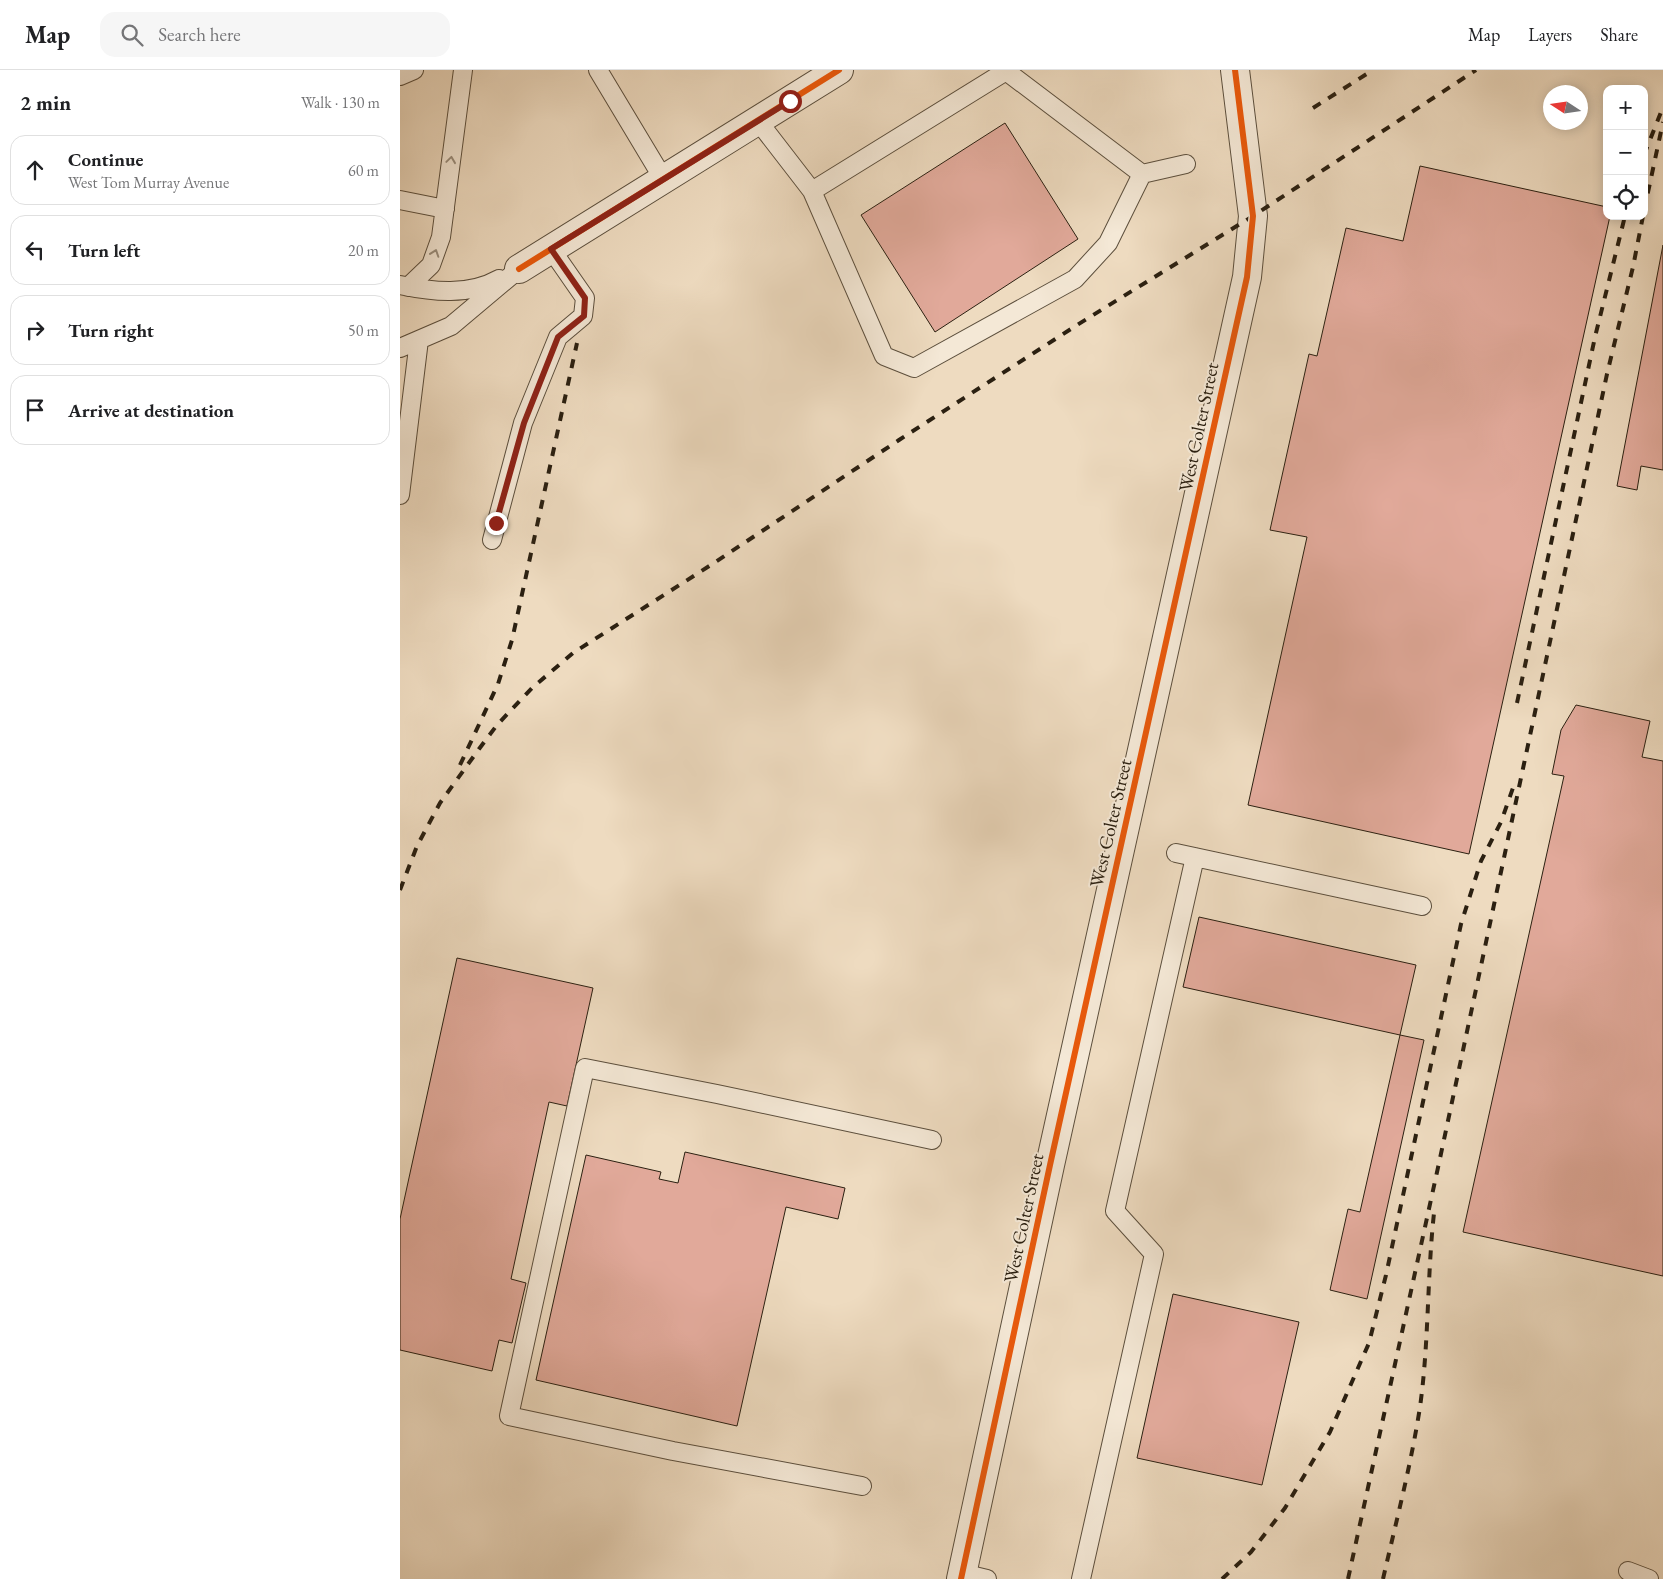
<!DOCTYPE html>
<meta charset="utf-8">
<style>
:root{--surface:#fff;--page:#f6f6f6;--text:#202124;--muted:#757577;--line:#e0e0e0}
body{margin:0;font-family:"EB Garamond",serif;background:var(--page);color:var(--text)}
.controls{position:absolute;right:15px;top:15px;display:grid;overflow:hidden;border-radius:10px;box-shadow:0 2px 12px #0003}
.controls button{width:45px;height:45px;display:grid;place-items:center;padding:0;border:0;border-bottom:1px solid var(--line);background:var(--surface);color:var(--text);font:25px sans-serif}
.compass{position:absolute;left:1143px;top:15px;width:45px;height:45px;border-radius:50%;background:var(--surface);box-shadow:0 2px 12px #0003;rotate:282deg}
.stop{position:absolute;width:15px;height:15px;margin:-11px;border:4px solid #8f2418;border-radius:50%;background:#fff}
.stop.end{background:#8f2418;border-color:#fff;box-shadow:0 1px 5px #0008}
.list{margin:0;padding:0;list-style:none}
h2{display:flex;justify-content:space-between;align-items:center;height:65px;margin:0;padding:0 20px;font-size:21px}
h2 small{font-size:16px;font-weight:400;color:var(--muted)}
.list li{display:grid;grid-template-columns:32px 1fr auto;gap:15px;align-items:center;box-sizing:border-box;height:70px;margin:0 10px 10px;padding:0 10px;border:1px solid var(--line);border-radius:15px}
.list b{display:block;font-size:19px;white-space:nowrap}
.list p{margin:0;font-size:16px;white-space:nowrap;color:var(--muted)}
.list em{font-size:16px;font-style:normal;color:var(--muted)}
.icon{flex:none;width:28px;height:28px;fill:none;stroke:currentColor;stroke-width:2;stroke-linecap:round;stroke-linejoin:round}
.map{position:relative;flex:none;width:1263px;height:1509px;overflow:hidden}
header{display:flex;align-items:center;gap:30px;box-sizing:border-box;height:70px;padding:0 25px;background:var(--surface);border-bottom:1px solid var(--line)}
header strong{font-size:24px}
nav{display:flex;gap:28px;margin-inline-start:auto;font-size:18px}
.search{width:350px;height:45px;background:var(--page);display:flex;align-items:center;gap:12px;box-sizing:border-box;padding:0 18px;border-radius:15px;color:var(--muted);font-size:19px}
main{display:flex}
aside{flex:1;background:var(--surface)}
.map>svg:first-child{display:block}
.building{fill:#e1a99a;stroke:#2b2011}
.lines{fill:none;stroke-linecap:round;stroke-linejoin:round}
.lane-casing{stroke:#5c4f3d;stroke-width:20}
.street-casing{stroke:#5c4f3d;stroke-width:30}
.lane{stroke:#f4e8d6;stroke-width:18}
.street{stroke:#f4e8d6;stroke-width:28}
.rail{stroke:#2b2011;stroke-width:4;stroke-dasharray:9 9;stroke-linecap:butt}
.cycleway-casing{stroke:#f4e8d6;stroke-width:9}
.cycleway{stroke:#e8590c;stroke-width:6}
.oneway{stroke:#9a8e7d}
.route{stroke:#8f2418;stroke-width:6}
.labels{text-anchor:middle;stroke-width:4;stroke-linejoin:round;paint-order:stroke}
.street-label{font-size:19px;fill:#2b2011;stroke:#f4e8d6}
</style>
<header>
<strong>Map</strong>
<div class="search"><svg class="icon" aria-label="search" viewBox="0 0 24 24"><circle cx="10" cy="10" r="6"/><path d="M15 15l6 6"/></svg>Search here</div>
<nav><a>Map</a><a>Layers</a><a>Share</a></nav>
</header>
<main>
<aside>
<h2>2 min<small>Walk · 130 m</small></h2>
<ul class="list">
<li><svg class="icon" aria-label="ahead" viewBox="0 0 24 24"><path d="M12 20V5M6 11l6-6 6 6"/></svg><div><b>Continue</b><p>West Tom Murray Avenue</p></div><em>60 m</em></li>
<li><svg class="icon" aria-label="left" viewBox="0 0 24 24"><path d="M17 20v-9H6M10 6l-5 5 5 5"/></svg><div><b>Turn left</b></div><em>20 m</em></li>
<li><svg class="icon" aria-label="right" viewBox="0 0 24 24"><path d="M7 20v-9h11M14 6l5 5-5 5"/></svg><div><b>Turn right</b></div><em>50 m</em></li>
<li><svg class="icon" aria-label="arrive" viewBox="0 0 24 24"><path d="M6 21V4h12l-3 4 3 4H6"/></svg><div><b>Arrive at destination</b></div></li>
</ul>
</aside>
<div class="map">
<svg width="1263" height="1509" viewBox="0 0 1263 1509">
<rect width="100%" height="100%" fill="#eedbc0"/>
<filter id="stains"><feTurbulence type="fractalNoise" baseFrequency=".004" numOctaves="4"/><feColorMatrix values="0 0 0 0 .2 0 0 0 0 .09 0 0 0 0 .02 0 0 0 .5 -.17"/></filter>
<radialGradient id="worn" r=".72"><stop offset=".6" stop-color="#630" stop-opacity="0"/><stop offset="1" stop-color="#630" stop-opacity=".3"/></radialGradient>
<path class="building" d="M 605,53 L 678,169 L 535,262 L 461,145 Z
M 1020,96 L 1207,137 L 1207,146 L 1210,146 L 1069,784 L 848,735 L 907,467 L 870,460 L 909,284 L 917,286 L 946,158 L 1003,171 Z
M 1263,175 L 1263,400 L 1241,396 L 1237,420 L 1217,416 Z
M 1176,635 L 1250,651 L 1242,687 L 1263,691 L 1263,1206 L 1063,1162 L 1164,706 L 1152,704 L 1161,660 Z
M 799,847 L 1016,895 L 1000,965 L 783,917 Z
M 57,888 L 193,918 L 167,1036 L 149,1032 L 111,1209 L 126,1213 L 112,1273 L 99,1270 L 92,1301 L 0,1280 L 0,1149 Z
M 1000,965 L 1024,970 L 967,1229 L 930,1220 L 948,1139 L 960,1142 Z
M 285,1082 L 445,1118 L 438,1149 L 386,1137 L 337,1356 L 136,1310 L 186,1085 L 261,1102 L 259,1109 L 278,1113 Z
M 773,1224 L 899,1252 L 862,1415 L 737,1388 Z"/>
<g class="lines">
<defs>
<path id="lane" d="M 198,0 L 264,110
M 0,6 L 14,0
M 358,51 L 412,121 L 606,1 L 742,104 L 786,94
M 412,121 L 484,286 L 514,298 L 675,209 L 708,173 L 742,104
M 0,130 L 45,139
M 0,215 C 33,222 69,226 99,209
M 8,217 L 31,195 L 41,167 L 63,0
M 0,278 L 51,256 L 119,199
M 0,425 L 19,270
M 92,470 L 123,353 L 158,267 L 183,246 L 185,228 L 151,179
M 776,783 L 1022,836
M 462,1416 L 273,1381 L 109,1346 L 185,998 L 317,1024 L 532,1070
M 1228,1501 L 1249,1509
M 562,1503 L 587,1509
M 681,1509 L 754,1184 L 715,1141 L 795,787"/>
<path id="street" d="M 119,199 L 439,0
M 561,1509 L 650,1095 L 847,207 L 853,146 L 835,0"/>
</defs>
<use href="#lane" class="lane-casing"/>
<use href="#street" class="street-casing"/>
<use href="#lane" class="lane"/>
<use href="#street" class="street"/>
<path class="rail" d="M 913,38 L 973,0
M 1244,85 L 1263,37
M 1244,141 L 1263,52
M 1117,633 L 1195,267 L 1225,146
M 60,695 L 98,614 L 112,570 L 177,273
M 0,820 L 17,776 L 40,733 L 79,679 L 97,655 L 132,618 L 173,583 L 314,493 L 499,370 L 677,255 L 853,146 L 1076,0
M 822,1509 L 851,1482 L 885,1438 L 930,1362 L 969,1273 L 986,1205 L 1061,854 L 1081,791 L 1101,752 L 1114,715
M 948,1509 L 1039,1093 L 1207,304 L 1233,197 L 1243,146
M 983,1509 C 996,1452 1011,1395 1020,1337 C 1029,1273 1027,1207 1034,1143"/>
<defs>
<path id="cycleway" d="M 119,199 L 439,0
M 561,1509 L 650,1095 L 847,207 L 853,146 L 835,0"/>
</defs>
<use href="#cycleway" class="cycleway-casing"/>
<use href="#cycleway" class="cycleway"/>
</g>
<defs><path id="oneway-chevron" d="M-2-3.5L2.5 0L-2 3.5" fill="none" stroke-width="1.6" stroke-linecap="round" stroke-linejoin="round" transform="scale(1.25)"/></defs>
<g class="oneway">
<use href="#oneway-chevron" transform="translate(51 90) rotate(-82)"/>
<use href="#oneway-chevron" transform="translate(35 183) rotate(-71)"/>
</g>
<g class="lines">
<path class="route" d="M 96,453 L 124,353 L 158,267 L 184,246 L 185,228 L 151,179 L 390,31"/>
</g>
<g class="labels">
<g class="street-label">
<text transform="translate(798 357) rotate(-78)" y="7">West Colter Street</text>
<text transform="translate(710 753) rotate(-77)" y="7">West Colter Street</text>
<text transform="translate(623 1148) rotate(-78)" y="7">West Colter Street</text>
</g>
</g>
<rect width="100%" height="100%" filter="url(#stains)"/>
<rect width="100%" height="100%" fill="url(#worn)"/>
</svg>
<div class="controls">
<button>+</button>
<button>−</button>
<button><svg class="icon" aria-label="locate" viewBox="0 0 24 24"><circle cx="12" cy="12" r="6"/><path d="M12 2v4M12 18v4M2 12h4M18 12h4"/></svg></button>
</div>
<svg class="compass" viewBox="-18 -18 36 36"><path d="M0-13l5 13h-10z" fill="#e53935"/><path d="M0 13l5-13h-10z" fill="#757577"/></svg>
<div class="stop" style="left:390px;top:31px"></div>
<div class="stop end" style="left:96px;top:453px"></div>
</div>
</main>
